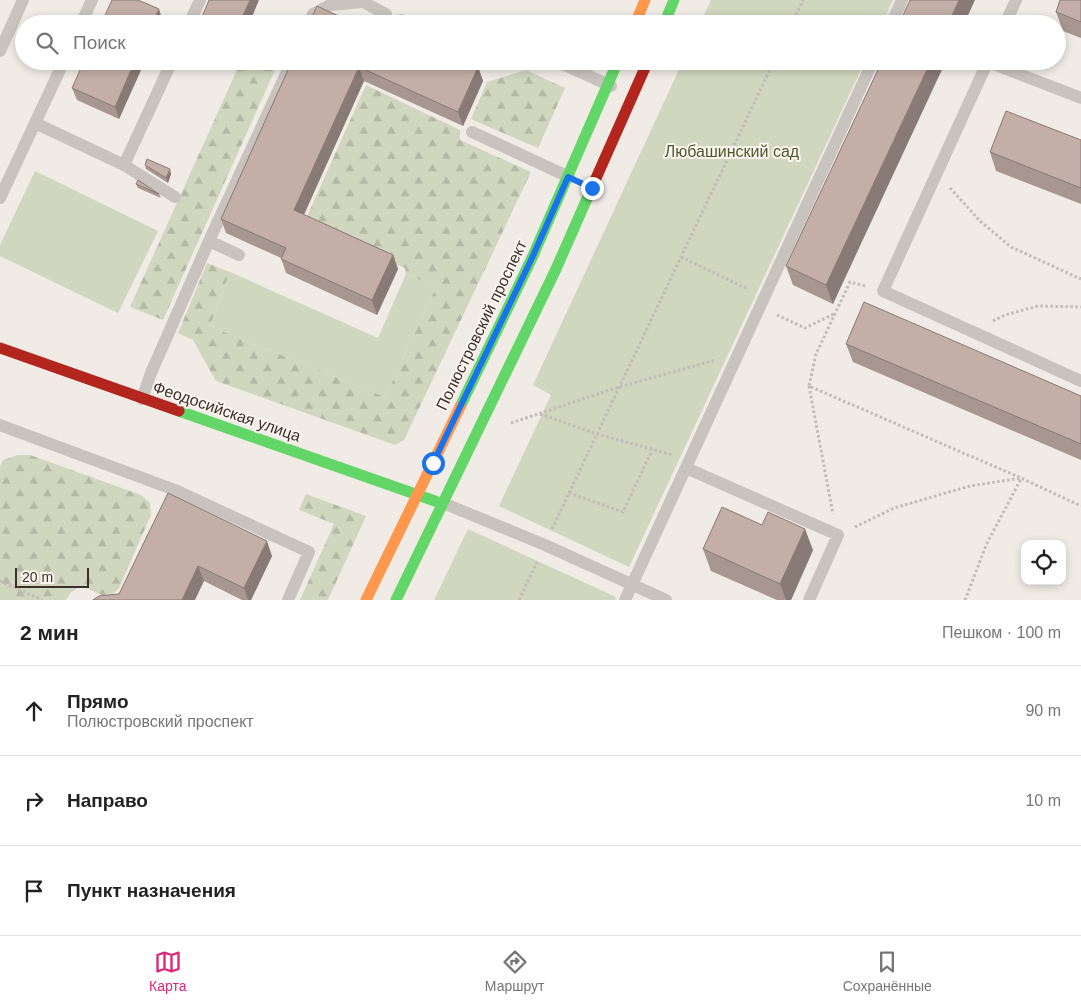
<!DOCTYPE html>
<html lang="ru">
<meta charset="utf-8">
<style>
:root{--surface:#fff;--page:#f2f2f2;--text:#222;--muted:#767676;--line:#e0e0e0;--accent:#db2777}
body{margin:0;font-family:Helvetica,sans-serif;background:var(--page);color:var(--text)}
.controls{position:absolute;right:15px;bottom:15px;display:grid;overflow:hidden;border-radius:10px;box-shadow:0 2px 8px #0003}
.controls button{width:45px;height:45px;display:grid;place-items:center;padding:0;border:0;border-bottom:1px solid var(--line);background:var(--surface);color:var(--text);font:25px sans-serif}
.scale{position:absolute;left:15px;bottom:12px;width:74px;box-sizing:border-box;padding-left:5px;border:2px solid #3b302b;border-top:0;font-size:14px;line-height:18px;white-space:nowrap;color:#3b302b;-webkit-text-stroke:4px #fbf5ee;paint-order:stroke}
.stop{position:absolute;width:15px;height:15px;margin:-11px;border:4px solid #1a73e8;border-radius:50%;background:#fff}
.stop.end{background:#1a73e8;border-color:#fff;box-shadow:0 1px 5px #0008}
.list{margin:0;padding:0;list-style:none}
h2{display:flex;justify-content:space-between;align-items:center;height:65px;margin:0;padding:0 20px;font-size:21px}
h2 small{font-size:16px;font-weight:400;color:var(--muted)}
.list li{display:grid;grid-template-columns:32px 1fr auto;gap:15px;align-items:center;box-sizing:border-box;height:90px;padding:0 20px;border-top:1px solid var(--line)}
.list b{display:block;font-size:19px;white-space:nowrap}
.list p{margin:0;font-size:16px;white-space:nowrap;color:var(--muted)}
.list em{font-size:16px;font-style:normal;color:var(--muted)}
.icon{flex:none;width:28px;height:28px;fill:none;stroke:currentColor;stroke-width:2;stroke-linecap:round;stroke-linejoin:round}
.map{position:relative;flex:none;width:1081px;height:600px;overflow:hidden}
.search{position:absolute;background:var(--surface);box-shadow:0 2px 8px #0003;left:15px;right:15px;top:15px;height:55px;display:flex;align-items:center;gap:12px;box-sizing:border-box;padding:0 18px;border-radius:28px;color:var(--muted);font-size:19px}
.sheet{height:335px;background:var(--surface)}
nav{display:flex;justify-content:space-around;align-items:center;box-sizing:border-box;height:70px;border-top:1px solid var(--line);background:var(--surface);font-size:14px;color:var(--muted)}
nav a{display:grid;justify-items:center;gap:2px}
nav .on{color:var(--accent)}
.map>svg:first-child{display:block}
.forest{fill:url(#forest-firs)}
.green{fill:#d1d6bf}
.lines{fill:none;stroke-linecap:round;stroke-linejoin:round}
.path{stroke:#c2bbb6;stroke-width:3;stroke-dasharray:2.5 2.5;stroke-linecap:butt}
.lane{stroke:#c9c3be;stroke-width:12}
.fast{stroke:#63d668;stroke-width:11}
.slow{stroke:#ff974d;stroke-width:11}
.jam{stroke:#b3261e;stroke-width:11}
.wall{fill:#a89690}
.shaded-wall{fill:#887a75}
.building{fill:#c3afa7;stroke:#887a75}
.route{stroke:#1a73e8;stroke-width:6}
.labels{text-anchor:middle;stroke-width:4;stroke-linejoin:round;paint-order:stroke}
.park-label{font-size:16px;fill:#4a5a2e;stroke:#fbf5ee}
.street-label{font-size:16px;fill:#3b302b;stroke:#fbf5ee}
</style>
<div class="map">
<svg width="1081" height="600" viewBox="0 0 1081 600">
<defs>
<pattern id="forest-firs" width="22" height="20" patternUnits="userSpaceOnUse" patternTransform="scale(1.25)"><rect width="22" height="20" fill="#d1d6bf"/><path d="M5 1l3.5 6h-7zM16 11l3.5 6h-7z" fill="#b4b8a4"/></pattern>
</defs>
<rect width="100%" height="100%" fill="#f0ebe5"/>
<path class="forest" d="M 241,61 L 279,61 L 163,320 L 130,307 Z
M 526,70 L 565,88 L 538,148 L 471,119 L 487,82 Z
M 366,85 L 460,130 L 460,140 L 531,172 L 404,440 L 395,445 L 216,381 L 193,340 L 178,333 L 207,263 L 230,272 L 210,326 L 385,397 L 436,287 L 406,274 L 405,268 L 304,223 Z
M 18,455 L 30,455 L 141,495 L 150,503 L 151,515 L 119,588 L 111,596 L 102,595 L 81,586 L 71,592 L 66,600 L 0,600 L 0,466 L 3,460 Z
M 306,494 L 366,516 L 328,600 L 300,600 L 334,524 L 299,510 Z"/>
<path class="green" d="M 711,0 L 893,0 L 882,24 L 700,24 Z
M 683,61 L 865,61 L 629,567 L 499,506 L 551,395 L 533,385 Z
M 35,171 L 158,231 L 118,313 L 0,256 L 0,245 Z
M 230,272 L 378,338 L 406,274 L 436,287 L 385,397 L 210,326 Z
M 468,529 L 616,597 L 615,600 L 434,600 Z"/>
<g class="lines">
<path class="path" d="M 792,24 L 803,0
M 26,61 L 41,68
M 950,188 L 980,221 L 1011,247 L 1081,279
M 681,257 L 748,289
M 865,286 L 850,282 L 816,354 L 809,386 L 1021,478 L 1081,506
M 777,315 L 805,328 L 836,313
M 993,321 L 1005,315 L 1038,306 L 1081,307
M 809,386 L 833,514
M 540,414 L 597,434 L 673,455
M 511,423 L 619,387 L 716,360
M 569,493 L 623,512 L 652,450
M 855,527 L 894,508 L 970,486 L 1021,478
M 552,529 L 774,61
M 0,581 L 42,600
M 519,600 L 537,562
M 965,600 L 987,543 L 1021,479"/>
<path class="lane" d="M 401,20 L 411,24
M 81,24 L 92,0
M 189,24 L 200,0
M 309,24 L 313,14 L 330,5 L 363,2 L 386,14
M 891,24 L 902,0
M 1005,24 L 1016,0
M 0,51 L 23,0
M 556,61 L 611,86
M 988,61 L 883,291 L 1081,381
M 988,62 L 1081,98
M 35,123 L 124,165 L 175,197
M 472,132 L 569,177
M 124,165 L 172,61
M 0,198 L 64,61
M 209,241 L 239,255
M 142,399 L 151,373 L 209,241 L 292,61
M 0,425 L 175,490 L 309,552 L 288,600
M 686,468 L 838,535 L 809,600
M 443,503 L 545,545 L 666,600
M 625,600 L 873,61"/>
<path class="fast" d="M 664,24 L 674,0
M 460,407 L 532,258 L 618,61
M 179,411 L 435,501
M 396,600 L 556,269 L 593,185"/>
<path class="slow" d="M 635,24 L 645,0
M 366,600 L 460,407"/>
<path class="jam" d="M 593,185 L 648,61
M 0,348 L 179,411"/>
</g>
<path class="wall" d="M 1081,0 L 1081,38 L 1063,31 L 1056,12 Z
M 145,61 L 119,119 L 77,100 L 72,88 Z
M 292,61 L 478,67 L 483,81 L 463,126 L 364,81 L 304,215 L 393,255 L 398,269 L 377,315 L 286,273 L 281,258 L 226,233 L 221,219 Z
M 882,61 L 833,304 L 793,285 L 786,266 Z
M 1081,140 L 1081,204 L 996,171 L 990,152 Z
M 145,165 L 171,174 L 168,183 L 146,169 Z
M 136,184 L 159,194 L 161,198 L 138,188 Z
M 846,344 L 1081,396 L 1081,460 L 853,362 Z
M 168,493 L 272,556 L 251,600 L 242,600 L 204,581 L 119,594 Z
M 703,549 L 813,550 L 791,600 L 777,600 L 711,571 Z"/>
<path class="shaded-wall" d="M 250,0 L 259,0 L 249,24 L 239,24 Z
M 959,0 L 975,0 L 964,24 L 948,24 Z
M 159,9 L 163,22 L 162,24 L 152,24 Z
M 135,61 L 145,61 L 119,119 L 115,107 Z
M 931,61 L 946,61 L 833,304 L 826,285 Z
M 359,67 L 364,81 L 299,225 L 294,210 Z
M 478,67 L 483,81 L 463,126 L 458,112 Z
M 170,169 L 171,174 L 168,183 L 166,178 Z
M 393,255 L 398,269 L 377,315 L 372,300 Z
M 805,529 L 813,550 L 791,600 L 786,600 L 780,584 Z
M 267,541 L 272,556 L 251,600 L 248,600 L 244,588 Z
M 198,566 L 204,581 L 195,600 L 182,600 Z"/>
<path class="building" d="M 112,0 L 138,0 L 159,9 L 152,24 L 101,24 Z
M 209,0 L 250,0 L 239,24 L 199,24 Z
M 910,0 L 959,0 L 948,24 L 899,24 Z
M 1060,0 L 1081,0 L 1081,22 L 1056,12 Z
M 317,6 L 356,24 L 309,24 Z
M 372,18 L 384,24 L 369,24 Z
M 84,61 L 135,61 L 115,107 L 72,88 Z
M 292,61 L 466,61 L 478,67 L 458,112 L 359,67 L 294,210 L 393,255 L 372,300 L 281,259 L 286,248 L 221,219 Z
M 882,61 L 931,61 L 826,285 L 786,266 Z
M 1006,111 L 1081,140 L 1081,188 L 990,152 Z
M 147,159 L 170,169 L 166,178 L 145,165 Z
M 138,180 L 159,194 L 136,184 Z
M 864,302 L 1081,396 L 1081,444 L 846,344 Z
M 168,493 L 267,541 L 244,588 L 198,566 L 182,600 L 93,600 L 99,596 L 119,594 Z
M 722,507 L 762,525 L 768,512 L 805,529 L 780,584 L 703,549 Z"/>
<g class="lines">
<path class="route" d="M 433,463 L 532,258 L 568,177 L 592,188"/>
</g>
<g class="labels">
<g class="park-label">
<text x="732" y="157">Любашинский сад</text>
</g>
<g class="street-label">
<text transform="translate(481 325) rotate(-64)" y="6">Полюстровский проспект</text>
<text transform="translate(227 411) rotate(19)" y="6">Феодосийская улица</text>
</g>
</g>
</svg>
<div class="controls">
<button><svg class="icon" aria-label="locate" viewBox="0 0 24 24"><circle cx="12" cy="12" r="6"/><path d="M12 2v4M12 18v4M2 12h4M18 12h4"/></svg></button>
</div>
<div class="scale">20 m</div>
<div class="stop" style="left:433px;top:463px"></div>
<div class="stop end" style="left:592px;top:188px"></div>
<div class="search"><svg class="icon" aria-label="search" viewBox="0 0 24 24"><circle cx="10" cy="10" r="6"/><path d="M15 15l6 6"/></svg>Поиск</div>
</div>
<section class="sheet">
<h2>2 мин<small>Пешком · 100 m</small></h2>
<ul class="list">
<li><svg class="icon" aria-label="ahead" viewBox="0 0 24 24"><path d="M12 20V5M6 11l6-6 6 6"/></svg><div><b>Прямо</b><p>Полюстровский проспект</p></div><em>90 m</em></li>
<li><svg class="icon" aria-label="right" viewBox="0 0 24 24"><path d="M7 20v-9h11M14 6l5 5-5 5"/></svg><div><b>Направо</b></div><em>10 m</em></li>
<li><svg class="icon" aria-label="arrive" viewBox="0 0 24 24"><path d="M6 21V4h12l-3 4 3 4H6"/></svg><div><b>Пункт назначения</b></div></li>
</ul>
</section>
<nav>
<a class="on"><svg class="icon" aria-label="map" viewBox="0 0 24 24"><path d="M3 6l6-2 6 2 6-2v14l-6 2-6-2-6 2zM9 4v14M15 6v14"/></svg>Карта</a>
<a><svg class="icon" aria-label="directions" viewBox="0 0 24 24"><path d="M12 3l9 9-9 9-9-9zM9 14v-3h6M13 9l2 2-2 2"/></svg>Маршрут</a>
<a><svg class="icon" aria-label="saved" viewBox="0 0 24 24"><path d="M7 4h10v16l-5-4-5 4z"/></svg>Сохранённые</a>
</nav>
